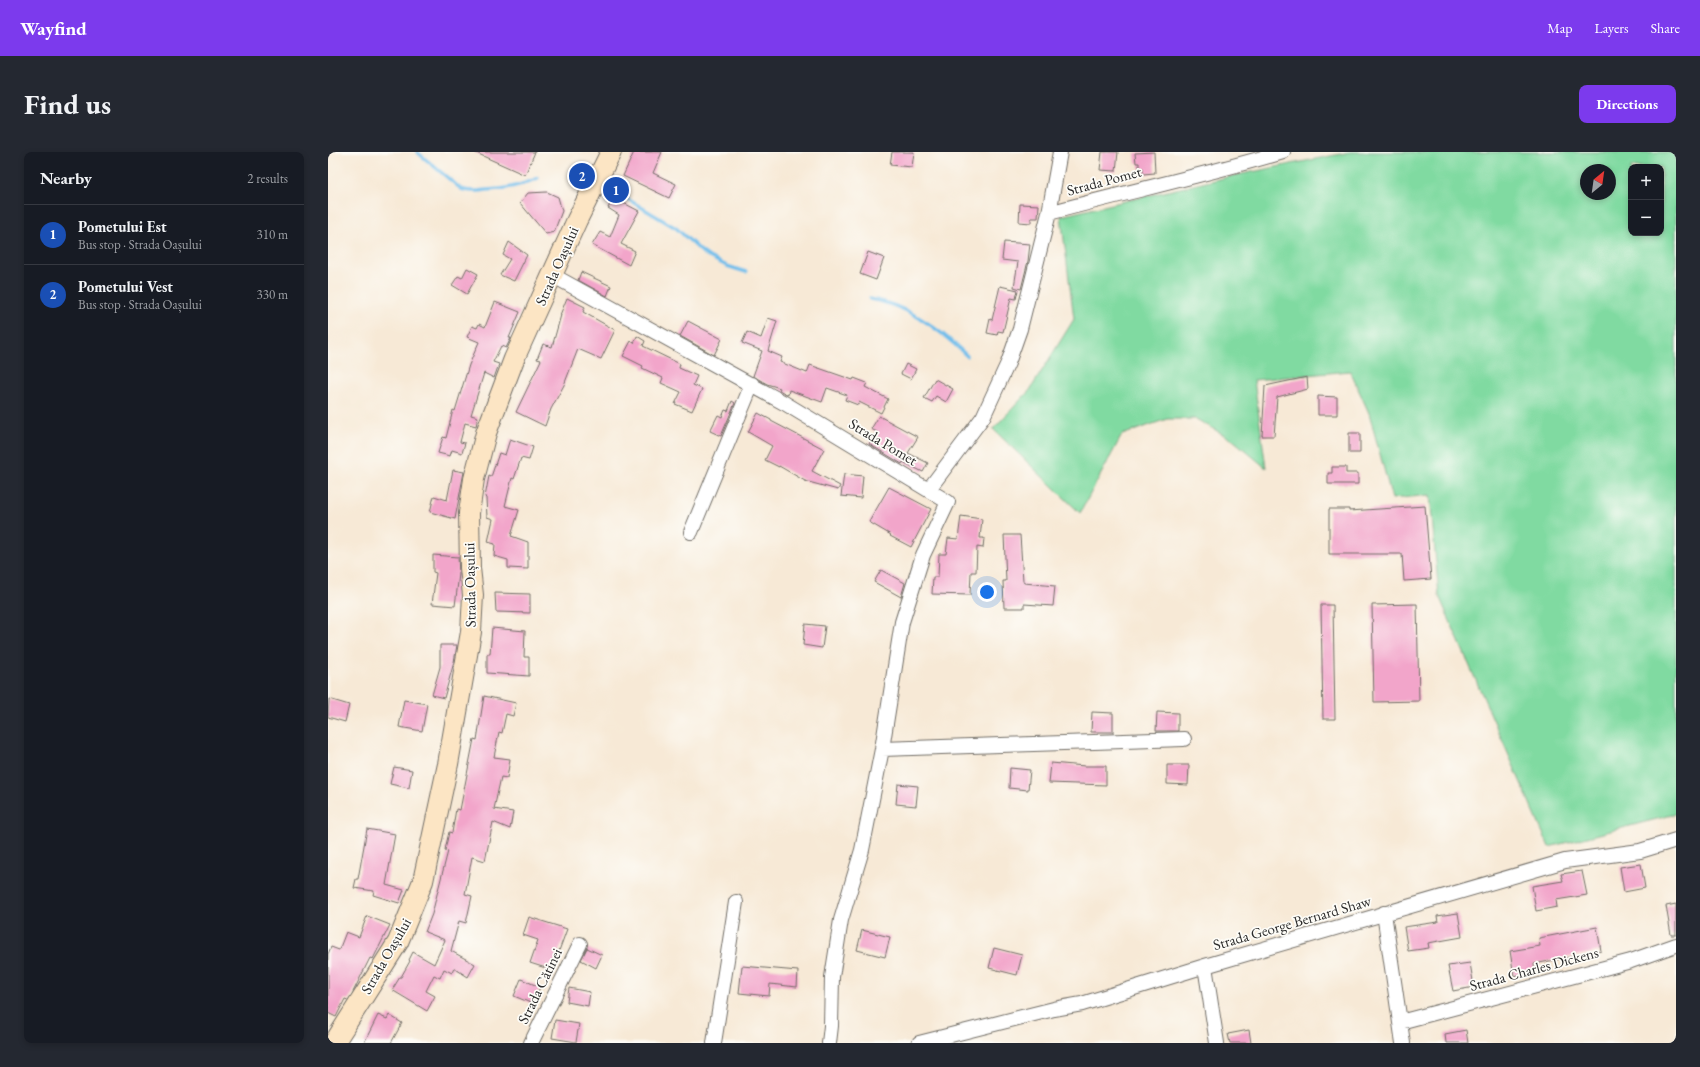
<!DOCTYPE html>
<meta charset="utf-8">
<style>
:root{--surface:#171b24;--page:#242831;--text:#f1f3f6;--muted:#9ea1a6;--line:#363941;--accent:#7c3aed}
body{margin:0;font-family:"EB Garamond",serif;background:var(--page);color:var(--text)}
.controls{position:absolute;right:12px;top:12px;display:grid;overflow:hidden;border-radius:8px;box-shadow:0 2px 6px #0003}
.controls button{width:36px;height:36px;display:grid;place-items:center;padding:0;border:0;border-bottom:1px solid var(--line);background:var(--surface);color:var(--text);font:20px sans-serif}
.compass{position:absolute;left:1252px;top:12px;width:36px;height:36px;border-radius:50%;background:var(--surface);box-shadow:0 2px 6px #0003;rotate:29deg}
.you{position:absolute;left:659px;top:440px;width:14px;height:14px;margin:-10px;border:3px solid #fff;border-radius:50%;background:#1a73e8;box-shadow:0 0 0 6px #1a73e833}
.badge{display:grid;place-items:center;width:26px;height:26px;border-radius:50%;background:var(--accent);color:#fff;font-size:13px;font-weight:700}
.pin{position:absolute;translate:-50% -50%;border:2px solid #fff;box-shadow:0 1px 4px #0006}
.list{margin:0;padding:0;list-style:none}
h2{display:flex;justify-content:space-between;align-items:center;height:52px;margin:0;padding:0 16px;font-size:17px}
h2 small{font-size:13px;font-weight:400;color:var(--muted)}
.list li{display:grid;grid-template-columns:26px 1fr auto;gap:12px;align-items:center;box-sizing:border-box;height:60px;padding:0 16px;border-top:1px solid var(--line)}
.list b{display:block;font-size:15px;white-space:nowrap}
.list p{margin:0;font-size:13px;white-space:nowrap;color:var(--muted)}
.list em{font-size:13px;font-style:normal;color:var(--muted)}
.map{position:relative;flex:none;width:1348px;height:891px;overflow:hidden;border-radius:8px}
header{display:flex;align-items:center;gap:24px;box-sizing:border-box;height:56px;padding:0 20px;background:var(--accent);color:#fff}
header strong{font-size:19px}
nav{display:flex;gap:22px;margin-inline-start:auto;font-size:14px}
.intro{display:flex;align-items:center;justify-content:space-between;box-sizing:border-box;height:96px;padding:0 24px}
h1{margin:0;font-size:28px}
.button{padding:10px 18px;border-radius:8px;background:var(--accent);color:#fff;font-size:14px;font-weight:700}
main{display:flex;gap:24px;padding:0 24px}
aside{flex:1;background:var(--surface);border-radius:8px;box-shadow:0 2px 6px #0003}
.map>svg:first-child{display:block}
.green{fill:#80daa1;stroke:#568266;fill-rule:evenodd}
.lines{fill:none;stroke-linecap:round;stroke-linejoin:round}
.stream{stroke:#71beeb;stroke-width:3.5}
.building{fill:#f2a5ca}
.street-casing{stroke:#726e67;stroke-width:16}
.secondary-casing{stroke:#726e67;stroke-width:22}
.street{stroke:#fff;stroke-width:14}
.secondary{stroke:#fce5c4;stroke-width:20}
.labels{text-anchor:middle;stroke-width:3.5;stroke-linejoin:round;paint-order:stroke}
.street-label{font-size:15px;fill:#2b2b2b;stroke:#fdfcf7}
</style>
<header>
<strong>Wayfind</strong>
<nav><a>Map</a><a>Layers</a><a>Share</a></nav>
</header>
<div class="intro"><h1>Find us</h1><a class="button">Directions</a></div>
<main>
<aside>
<h2>Nearby<small>2 results</small></h2>
<ul class="list">
<li><span class="badge" style="background:#1a4fb4">1</span><div><b>Pometului Est</b><p>Bus stop · Strada Oașului</p></div><em>310 m</em></li>
<li><span class="badge" style="background:#1a4fb4">2</span><div><b>Pometului Vest</b><p>Bus stop · Strada Oașului</p></div><em>330 m</em></li>
</ul>
</aside>
<div class="map">
<svg width="1348" height="891" viewBox="0 0 1348 891">
<rect width="100%" height="100%" fill="#fdfcf7"/>
<filter id="ink" filterUnits="userSpaceOnUse"><feTurbulence type="fractalNoise" baseFrequency=".025" numOctaves="2"/><feDisplacementMap in="SourceGraphic" scale="8" xChannelSelector="R" yChannelSelector="G"/><feConvolveMatrix kernelMatrix="1 2 1 2 8 2 1 2 1" color-interpolation-filters="sRGB"/></filter>
<filter id="wash" filterUnits="userSpaceOnUse"><feTurbulence type="fractalNoise" baseFrequency=".012" numOctaves="4" result="noise"/><feDisplacementMap in="SourceGraphic" scale="16" xChannelSelector="R" yChannelSelector="G"/><feGaussianBlur stdDeviation="0.9" result="paint"/><feColorMatrix in="noise" values="0 0 0 0 0 0 0 0 0 0 0 0 0 0 0 0 0 1.4 0 .05"/><feComposite in="paint" operator="in"/></filter>
<g filter="url(#wash)">
<rect width="100%" height="100%" fill="#f7e9d6"/>
<path class="green" d="M 1022,0 L 1348,0 L 1348,662 L 1221,695 L 1111,444 L 1102,343 L 1064,347 L 1041,261 L 1022,219 L 926,228 L 938,316 L 905,288 L 868,267 L 839,267 L 794,283 L 752,361 L 665,277 L 702,238 L 746,167 L 733,64 L 904,24 ZM 1303,15 L 1333,15 L 1333,81 L 1303,81 ZM 1258,18 L 1282,18 L 1282,42 L 1258,42 Z"/>
<g class="lines">
<path class="stream" d="M 89,0 L 133,37 C 142,40 149,39 158,38 C 179,37 191,34 210,26
M 286,39 L 348,76 L 374,100 L 381,105 L 399,114 L 418,120
M 542,147 C 579,153 613,178 639,204"/>
</g>
<g id="blocks">
<path class="building" d="M 146,0 L 207,0 L 197,23 Z
M 306,0 L 334,0 L 325,21 L 348,32 L 341,46 L 295,24 Z
M 564,0 L 586,0 L 584,15 L 562,13 Z
M 774,0 L 790,0 L 788,19 L 772,18 Z
M 826,0 L 827,21 L 815,22 L 815,16 L 811,16 L 811,11 L 808,11 L 807,1 Z
M 219,40 L 230,45 L 234,59 L 226,80 L 218,82 L 192,51 L 200,41 Z
M 286,46 L 311,59 L 293,92 L 307,99 L 301,113 L 264,93 L 272,80 L 282,85 L 291,63 L 280,56 Z
M 692,52 L 711,53 L 710,66 L 703,66 L 703,71 L 691,70 Z
M 181,90 L 199,103 L 186,129 L 172,123 L 182,107 L 175,103 Z
M 676,90 L 702,92 L 700,109 L 693,137 L 686,135 L 690,110 L 674,108 Z
M 540,100 L 556,106 L 548,128 L 532,122 Z
M 139,116 L 150,122 L 139,142 L 124,133 L 130,124 L 134,126 Z
M 253,120 L 283,134 L 279,144 L 250,128 Z
M 672,134 L 690,138 L 688,147 L 683,146 L 675,180 L 670,179 L 669,183 L 659,181 L 662,167 L 664,168 Z
M 239,146 L 257,155 L 255,160 L 287,178 L 273,207 L 250,197 L 236,233 L 223,257 L 217,274 L 188,260 L 213,208 L 209,207 L 215,192 L 224,195 L 233,163 L 232,163 Z
M 167,150 L 192,160 L 181,186 L 183,186 L 178,196 L 173,194 L 165,210 L 171,212 L 166,226 L 156,221 L 143,263 L 150,265 L 148,274 L 137,271 L 132,290 L 137,291 L 134,301 L 124,298 L 122,304 L 110,301 L 115,285 L 118,286 L 125,258 L 127,259 L 141,213 L 151,190 L 139,185 L 144,174 L 149,176 L 151,172 L 157,175 Z
M 440,166 L 449,169 L 440,199 L 454,205 L 452,210 L 479,221 L 482,213 L 525,228 L 526,226 L 539,231 L 537,235 L 560,247 L 553,261 L 531,250 L 530,253 L 517,248 L 519,243 L 499,236 L 494,250 L 461,238 L 460,243 L 451,238 L 452,236 L 439,232 L 425,224 L 434,199 L 414,191 L 419,180 L 433,186 Z
M 360,169 L 394,187 L 386,203 L 352,184 Z
M 309,184 L 317,189 L 315,194 L 352,212 L 351,216 L 369,224 L 365,233 L 374,237 L 364,259 L 347,252 L 353,240 L 333,231 L 335,226 L 314,216 L 315,214 L 295,204 L 303,189 L 306,191 Z
M 578,212 L 588,217 L 583,227 L 573,222 Z
M 979,225 L 980,237 L 949,245 L 946,284 L 934,284 L 937,234 Z
M 607,227 L 625,237 L 618,250 L 608,244 L 604,250 L 596,246 Z
M 990,244 L 1009,245 L 1009,263 L 990,263 Z
M 404,249 L 407,251 L 393,284 L 382,279 L 390,263 L 394,265 L 397,258 L 400,259 Z
M 430,261 L 443,268 L 443,269 L 496,297 L 484,319 L 512,334 L 510,338 L 477,329 L 451,314 L 451,315 L 437,308 L 444,294 L 420,280 Z
M 551,264 L 590,285 L 580,301 L 600,311 L 595,320 L 575,310 L 574,312 L 541,292 L 549,280 L 543,277 Z
M 1021,281 L 1032,281 L 1032,301 L 1021,301 Z
M 182,287 L 205,295 L 201,308 L 193,306 L 186,327 L 184,326 L 177,354 L 191,358 L 183,384 L 200,390 L 200,417 L 180,416 L 180,408 L 166,404 L 167,392 L 160,390 L 165,367 L 159,365 L 158,346 L 157,345 L 161,324 L 163,325 L 171,301 L 177,303 Z
M 1004,315 L 1018,315 L 1018,321 L 1030,321 L 1030,332 L 1000,332 L 1000,321 L 1004,321 Z
M 125,318 L 136,320 L 127,367 L 102,360 L 106,344 L 119,348 Z
M 516,322 L 535,324 L 533,346 L 513,344 Z
M 561,335 L 603,357 L 583,395 L 562,384 L 563,383 L 541,370 Z
M 1097,354 L 1103,427 L 1076,429 L 1074,402 L 1001,402 L 1001,357 L 1021,357 L 1021,359 Z
M 633,364 L 654,367 L 652,386 L 656,386 L 655,396 L 649,395 L 648,420 L 643,420 L 642,443 L 604,442 L 605,425 L 610,425 L 611,402 L 618,402 L 620,386 L 630,387 Z
M 676,383 L 692,383 L 695,429 L 696,431 L 727,434 L 725,454 L 696,452 L 696,456 L 676,456 L 675,429 L 678,429 Z
M 105,403 L 130,405 L 131,422 L 127,454 L 104,452 L 108,421 L 105,420 Z
M 553,418 L 577,431 L 573,445 L 546,430 Z
M 167,441 L 202,442 L 202,461 L 168,460 Z
M 1089,452 L 1091,549 L 1046,550 L 1044,453 Z
M 993,453 L 1005,453 L 1007,567 L 995,567 Z
M 477,472 L 497,474 L 494,496 L 475,493 Z
M 164,476 L 197,479 L 196,505 L 201,505 L 201,524 L 159,521 L 159,502 L 162,502 Z
M 112,493 L 129,493 L 126,510 L 116,546 L 104,543 L 112,515 Z
M 156,544 L 188,551 L 185,564 L 178,562 L 174,581 L 171,580 L 166,605 L 182,607 L 179,626 L 173,625 L 166,657 L 185,660 L 182,677 L 165,670 L 157,709 L 144,705 L 137,742 L 144,744 L 138,771 L 131,769 L 123,799 L 147,812 L 140,825 L 126,816 L 124,821 L 116,817 L 112,826 L 106,823 L 98,839 L 107,844 L 99,859 L 64,838 L 72,825 L 73,825 L 82,809 L 81,808 L 85,800 L 106,812 L 117,788 L 97,780 L 104,762 L 120,699 L 117,698 L 121,680 L 124,681 L 128,657 L 132,658 L 146,587 L 149,588 Z
M 1,547 L 21,553 L 17,570 L 0,565 Z
M 76,548 L 99,552 L 94,579 L 71,575 Z
M 764,560 L 785,561 L 785,580 L 763,580 Z
M 829,560 L 850,561 L 850,579 L 828,579 Z
M 723,611 L 757,614 L 778,614 L 778,633 L 721,631 Z
M 839,613 L 861,613 L 860,633 L 839,632 Z
M 66,615 L 84,618 L 81,636 L 62,632 Z
M 682,616 L 702,618 L 700,638 L 681,636 Z
M 570,632 L 590,634 L 588,654 L 568,652 Z
M 39,677 L 67,682 L 58,733 L 76,738 L 71,751 L 45,743 L 46,739 L 26,736 L 28,727 L 30,727 Z
M 1313,712 L 1317,736 L 1296,740 L 1292,715 Z
M 1254,719 L 1259,743 L 1228,748 L 1229,755 L 1208,759 L 1204,734 L 1235,729 L 1233,722 Z
M 1348,752 L 1348,783 L 1343,783 L 1338,754 Z
M 1130,761 L 1134,785 L 1100,791 L 1101,796 L 1080,799 L 1076,775 L 1110,770 L 1109,764 Z
M 39,764 L 62,773 L 45,807 L 42,806 L 24,842 L 20,848 L 17,847 L 8,865 L 0,861 L 0,802 L 3,795 L 11,798 L 18,780 L 31,785 Z
M 201,765 L 239,777 L 224,818 L 202,811 L 210,788 L 195,783 Z
M 1269,775 L 1273,799 L 1206,812 L 1207,820 L 1186,824 L 1182,799 L 1212,794 L 1211,786 Z
M 534,778 L 562,785 L 557,805 L 529,798 Z
M 259,796 L 274,803 L 268,816 L 253,808 Z
M 666,796 L 694,803 L 689,823 L 661,816 Z
M 1142,811 L 1146,835 L 1125,839 L 1120,814 Z
M 414,814 L 470,819 L 469,835 L 442,832 L 441,844 L 411,841 Z
M 193,827 L 212,835 L 205,852 L 186,844 Z
M 241,836 L 262,840 L 260,854 L 239,850 Z
M 50,863 L 59,867 L 61,863 L 74,871 L 63,891 L 36,891 Z
M 227,868 L 251,872 L 248,890 L 224,886 Z
M 921,878 L 923,891 L 902,891 L 900,882 Z
M 1138,878 L 1140,891 L 1118,891 L 1117,882 Z"/>
</g>
</g>
<g filter="url(#ink)">
<use href="#blocks" fill-opacity="0" stroke="#726e67" stroke-width="1"/>
<g class="lines">
<defs>
<path id="street" d="M 721,61 C 799,40 878,23 955,0
M 224,123 L 458,252 L 620,350 L 595,403 L 574,470 L 554,597 L 534,698 L 513,768 L 504,825 L 503,874 L 501,891
M 601,337 L 655,265 L 680,211 L 692,177 L 721,61 L 732,0
M 363,380 L 424,232
M 554,597 L 856,587
M 1056,761 L 1075,891
M 877,814 L 889,891
M 1072,870 L 1303,809 L 1348,793
M 203,891 L 252,792
M 386,891 L 408,750
M 591,891 L 726,857 L 754,852 L 877,814 L 1237,709 L 1312,699 L 1348,688"/>
<path id="secondary" d="M 6,891 L 70,790 L 95,729 L 120,612 L 143,480 L 145,443 L 142,416 L 141,361 L 146,327 L 158,281 L 186,207 L 249,68 L 283,0"/>
</defs>
<use href="#street" class="street-casing"/>
<use href="#secondary" class="secondary-casing"/>
<use href="#street" class="street"/>
<use href="#secondary" class="secondary"/>
</g>
</g>
<g class="labels">
<g class="street-label">
<text transform="translate(776 29) rotate(-15)" y="5">Strada Pomet</text>
<text transform="translate(229 114) rotate(-66)" y="5">Strada Oașului</text>
<text transform="translate(555 290) rotate(31)" y="5">Strada Pomet</text>
<text transform="translate(142 433) rotate(-91)" y="5">Strada Oașului</text>
<text transform="translate(964 771) rotate(-16)" y="5">Strada George Bernard Shaw</text>
<text transform="translate(58 804) rotate(-60)" y="5">Strada Oașului</text>
<text transform="translate(1206 817) rotate(-15)" y="5">Strada Charles Dickens</text>
<text transform="translate(212 834) rotate(-64)" y="5">Strada Cătinei</text>
</g>
</g>
</svg>
<div class="controls">
<button>+</button>
<button>−</button>
</div>
<svg class="compass" viewBox="-18 -18 36 36"><path d="M0-13l5 13h-10z" fill="#e53935"/><path d="M0 13l5-13h-10z" fill="#9ea1a6"/></svg>
<div class="you"></div>
<div class="pin badge" style="left:288px;top:38px;background:#1a4fb4">1</div>
<div class="pin badge" style="left:254px;top:24px;background:#1a4fb4">2</div>
</div>
</main>
